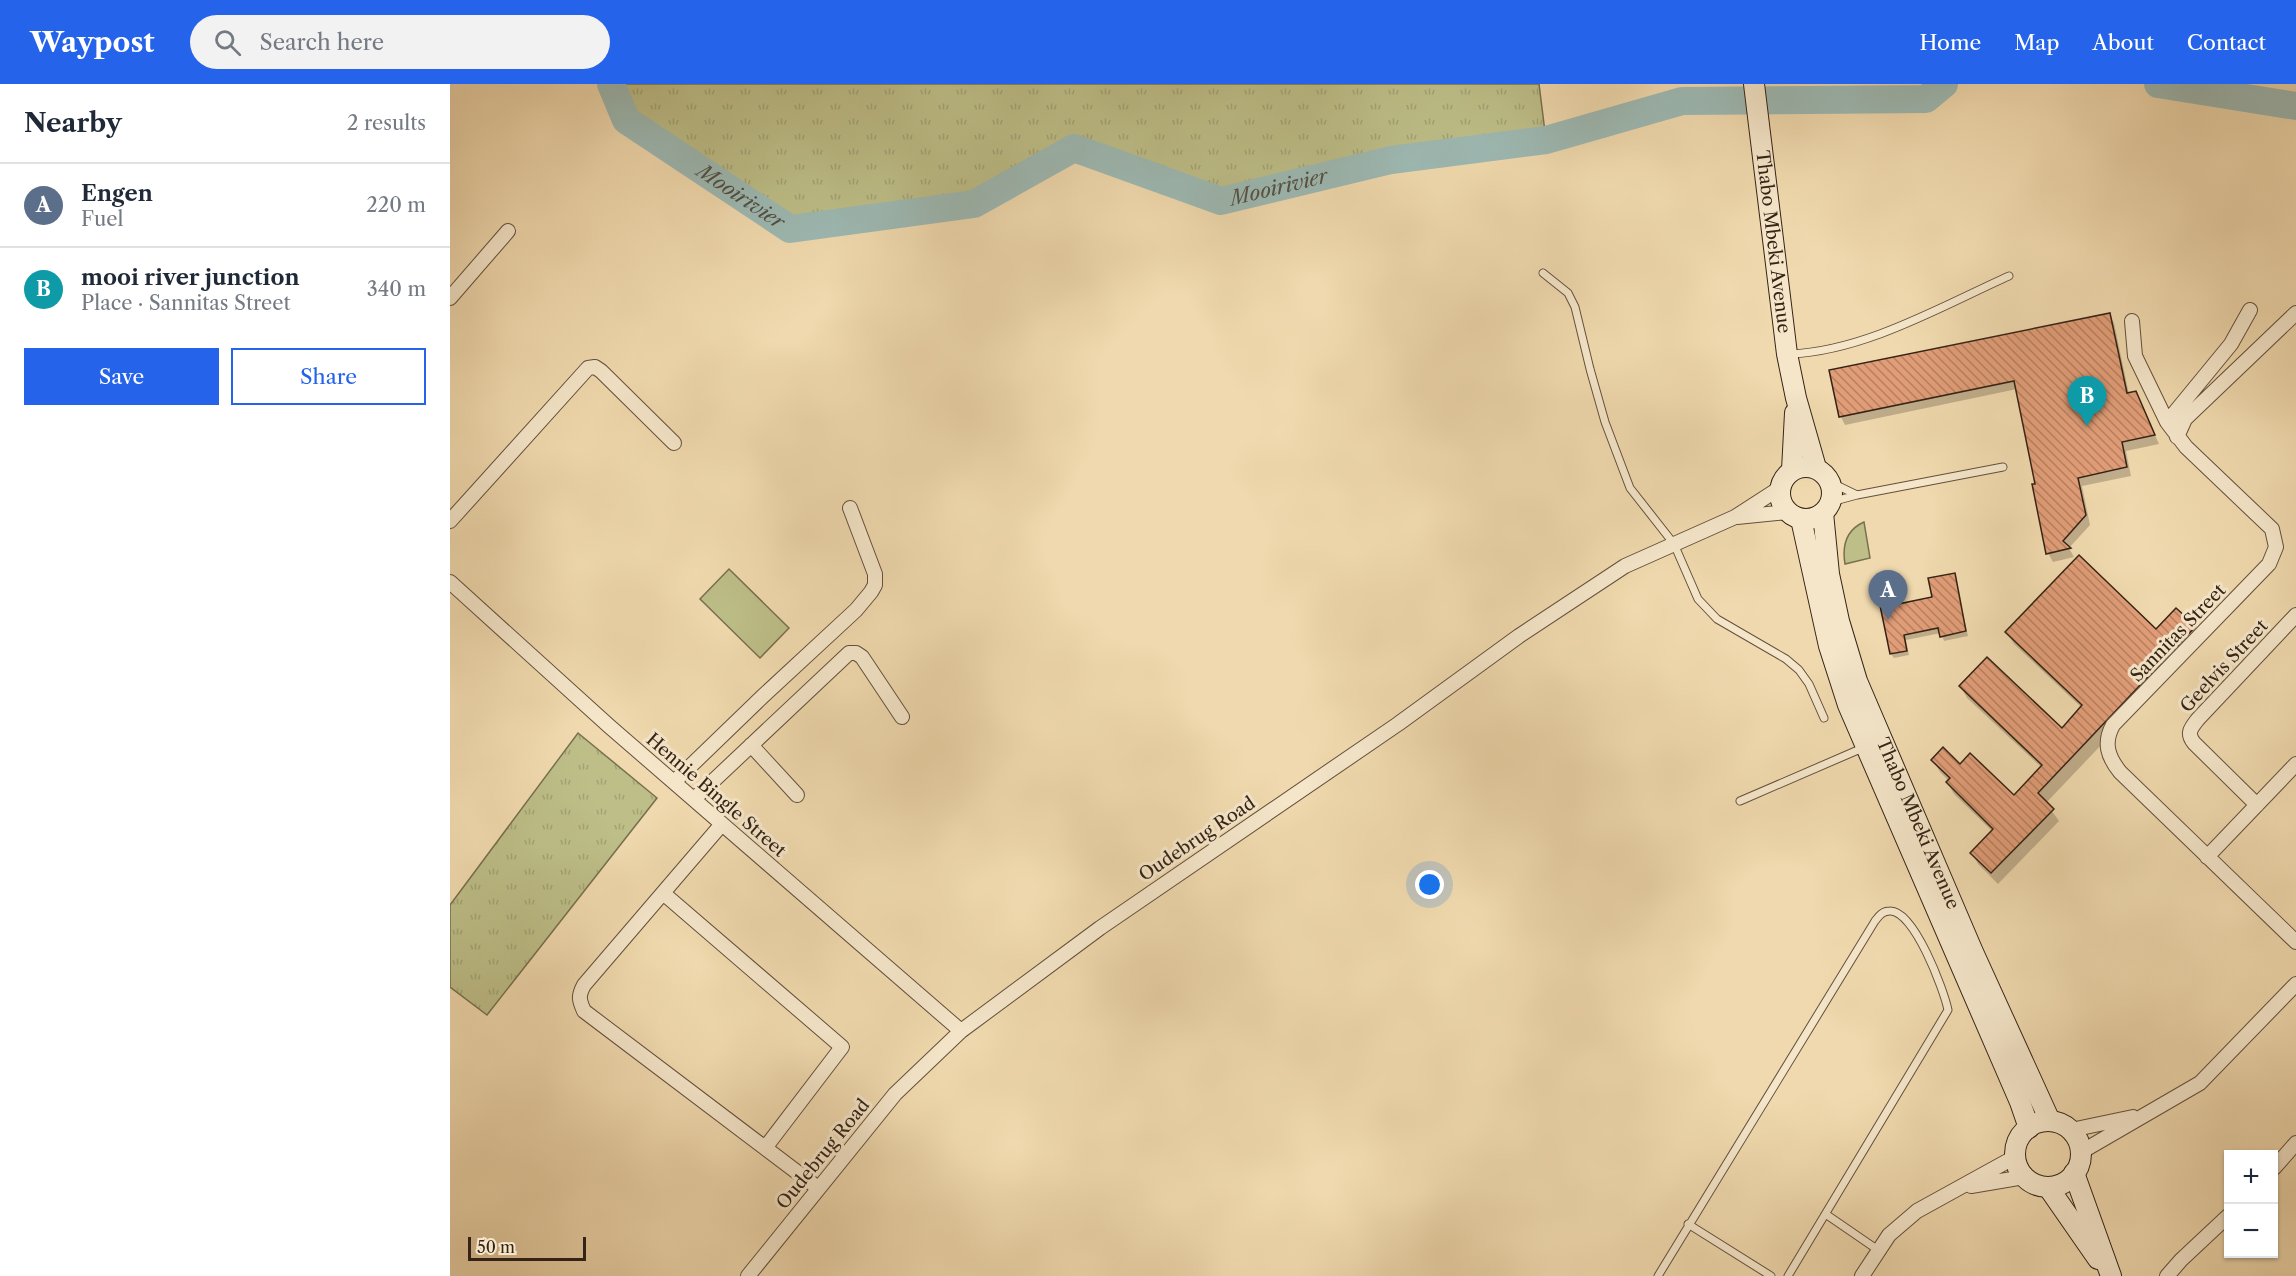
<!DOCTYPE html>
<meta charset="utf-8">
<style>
:root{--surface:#fff;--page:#f2f2f3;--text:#1f2937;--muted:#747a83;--line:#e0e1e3;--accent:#2563eb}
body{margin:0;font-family:"Libre Caslon Text",serif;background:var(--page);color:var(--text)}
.controls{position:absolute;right:18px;bottom:18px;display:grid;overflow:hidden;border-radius:0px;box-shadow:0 2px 4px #0004}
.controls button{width:54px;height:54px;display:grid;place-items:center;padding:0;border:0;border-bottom:2px solid var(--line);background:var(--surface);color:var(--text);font:30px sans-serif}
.scale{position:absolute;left:18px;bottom:15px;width:118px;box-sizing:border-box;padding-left:6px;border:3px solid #342316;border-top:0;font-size:16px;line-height:21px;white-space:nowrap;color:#342316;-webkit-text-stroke:4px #f5e6ca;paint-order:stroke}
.you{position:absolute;left:980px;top:801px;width:21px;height:21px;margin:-15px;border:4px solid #fff;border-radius:50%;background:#1a73e8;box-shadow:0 0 0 9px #1a73e833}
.badge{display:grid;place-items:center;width:39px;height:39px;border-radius:50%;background:var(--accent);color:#fff;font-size:20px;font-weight:700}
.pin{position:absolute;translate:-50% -50px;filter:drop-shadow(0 2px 3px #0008)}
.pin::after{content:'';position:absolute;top:32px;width:21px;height:18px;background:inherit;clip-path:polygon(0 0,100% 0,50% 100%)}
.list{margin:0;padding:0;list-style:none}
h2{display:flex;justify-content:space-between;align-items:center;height:78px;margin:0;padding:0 24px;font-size:26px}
h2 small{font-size:20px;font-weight:400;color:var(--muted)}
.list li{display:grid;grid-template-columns:39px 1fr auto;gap:18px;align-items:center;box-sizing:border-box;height:84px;padding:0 24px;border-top:2px solid var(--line)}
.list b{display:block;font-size:22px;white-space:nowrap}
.list p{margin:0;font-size:20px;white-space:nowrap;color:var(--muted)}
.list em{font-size:20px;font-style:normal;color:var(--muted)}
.actions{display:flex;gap:12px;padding:18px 24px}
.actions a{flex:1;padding:14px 0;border:2px solid var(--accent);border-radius:0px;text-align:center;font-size:21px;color:var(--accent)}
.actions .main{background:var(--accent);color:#fff}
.icon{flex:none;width:33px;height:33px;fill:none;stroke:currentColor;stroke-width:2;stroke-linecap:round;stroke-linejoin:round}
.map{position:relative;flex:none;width:1846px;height:1192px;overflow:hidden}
header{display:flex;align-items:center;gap:36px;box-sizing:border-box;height:84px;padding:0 30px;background:var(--accent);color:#fff}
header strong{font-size:28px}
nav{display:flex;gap:33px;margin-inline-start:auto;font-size:21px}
.search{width:420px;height:54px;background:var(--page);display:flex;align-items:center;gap:15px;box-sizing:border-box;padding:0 21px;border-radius:33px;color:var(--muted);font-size:22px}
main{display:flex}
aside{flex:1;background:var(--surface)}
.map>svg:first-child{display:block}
.grass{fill:#bdbe88;stroke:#78704f;stroke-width:1.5}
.park{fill:url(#park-tufts);stroke:#78704f;stroke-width:1.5}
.shadow{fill:#0003}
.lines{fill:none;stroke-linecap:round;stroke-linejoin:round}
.river{stroke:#9db9b3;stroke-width:28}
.building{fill:url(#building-back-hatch);stroke:#342316;stroke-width:1.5}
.lane-casing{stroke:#63503c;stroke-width:9}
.street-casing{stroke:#63503c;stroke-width:16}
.secondary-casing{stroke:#342316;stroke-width:22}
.lane{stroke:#f5e6ca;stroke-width:7}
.street{stroke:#f5e6ca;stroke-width:14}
.secondary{stroke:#f5e6ca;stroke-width:20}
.labels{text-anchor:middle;stroke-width:6;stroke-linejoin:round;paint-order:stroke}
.street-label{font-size:18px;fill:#342316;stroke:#f5e6ca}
.water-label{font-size:20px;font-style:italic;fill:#545045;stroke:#f5e6ca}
</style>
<header>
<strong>Waypost</strong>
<div class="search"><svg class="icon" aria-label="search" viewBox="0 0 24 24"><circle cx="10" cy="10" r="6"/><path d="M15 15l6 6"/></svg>Search here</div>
<nav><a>Home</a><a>Map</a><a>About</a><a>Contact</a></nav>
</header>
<main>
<aside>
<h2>Nearby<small>2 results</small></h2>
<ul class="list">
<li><span class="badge" style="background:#5c6f8a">A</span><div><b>Engen</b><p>Fuel</p></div><em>220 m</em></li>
<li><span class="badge" style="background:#0f9aa8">B</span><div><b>mooi river junction</b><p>Place · Sannitas Street</p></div><em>340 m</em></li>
</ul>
<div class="actions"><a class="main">Save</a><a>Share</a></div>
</aside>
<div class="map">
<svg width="1846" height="1192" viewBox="0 0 1846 1192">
<defs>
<pattern id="park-tufts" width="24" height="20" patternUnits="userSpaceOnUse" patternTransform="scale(1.5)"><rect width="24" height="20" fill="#bdbe88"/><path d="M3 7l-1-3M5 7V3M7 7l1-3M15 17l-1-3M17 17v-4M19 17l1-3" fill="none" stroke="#a3a375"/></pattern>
<pattern id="building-back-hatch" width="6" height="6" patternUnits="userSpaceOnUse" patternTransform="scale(1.5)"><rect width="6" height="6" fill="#e19d77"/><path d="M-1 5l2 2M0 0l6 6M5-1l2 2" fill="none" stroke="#b78061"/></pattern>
</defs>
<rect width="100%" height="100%" fill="#f0d9ae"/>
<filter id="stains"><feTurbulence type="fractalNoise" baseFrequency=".00333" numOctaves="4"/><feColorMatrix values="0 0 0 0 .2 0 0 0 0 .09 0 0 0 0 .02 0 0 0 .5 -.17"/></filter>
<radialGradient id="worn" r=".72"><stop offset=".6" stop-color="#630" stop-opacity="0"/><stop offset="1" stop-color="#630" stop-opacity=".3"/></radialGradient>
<path class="grass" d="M 1414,438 L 1420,474 L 1395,480 C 1392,462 1396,446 1414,438 Z
M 279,485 L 339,544 L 310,574 L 250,515 Z"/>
<path class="park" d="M 161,0 L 1089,0 L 1096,56 L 941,76 L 771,117 L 624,64 L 524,120 L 340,145 L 176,36 Z
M 128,649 L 207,714 L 37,931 L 0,903 L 0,821 Z"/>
<path class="shadow" d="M 1659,230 L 1664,239 L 1679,310 L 1690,318 L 1709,360 L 1676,367 L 1681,392 L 1632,402 L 1640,441 L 1619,464 L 1624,473 L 1603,478 L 1598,469 L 1587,401 L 1567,305 L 1395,341 L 1391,333 L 1381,287 Z
M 1504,491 L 1518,552 L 1494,557 L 1491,549 L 1456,556 L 1459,571 L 1444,574 L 1441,570 L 1443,500 L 1449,521 L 1484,514 Z
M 1727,526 L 1745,543 L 1752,555 L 1596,719 L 1609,737 L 1548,800 L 1528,780 L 1522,769 L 1543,748 L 1504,710 L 1497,698 L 1499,697 L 1490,688 L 1483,676 L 1510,682 L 1564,713 L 1592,684 L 1517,614 L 1511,603 L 1612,646 L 1632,624 L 1564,560 L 1557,549 L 1706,547 Z"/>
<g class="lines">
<g class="river">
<path id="s1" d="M 161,0 L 176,36 L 340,145 L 524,120 L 624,64 L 771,117 L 941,76 L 1096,56 L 1232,17 L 1476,15 L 1494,0"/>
<path d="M 1708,0 L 1846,22"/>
</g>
</g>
<path class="building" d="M 1660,229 L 1677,309 L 1686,307 L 1705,351 L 1672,358 L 1677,383 L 1628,394 L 1636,431 L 1613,457 L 1621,464 L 1596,470 L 1582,400 L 1585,400 L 1564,297 L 1389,333 L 1379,286 Z
M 1629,471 L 1706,545 L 1726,524 L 1746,542 L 1588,709 L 1604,725 L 1541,789 L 1520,769 L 1543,745 L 1496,698 L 1500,694 L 1481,676 L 1493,663 L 1510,680 L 1520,669 L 1564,711 L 1592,681 L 1509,602 L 1537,573 L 1612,644 L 1632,621 L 1555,548 Z
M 1505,489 L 1516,547 L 1490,553 L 1488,544 L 1454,551 L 1457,567 L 1440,570 L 1426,502 L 1444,499 L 1448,520 L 1482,513 L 1478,494 Z"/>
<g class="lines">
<defs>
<path id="lane" d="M 1093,189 L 1118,209 L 1125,223 L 1140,285 L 1155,338 L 1180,404 L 1224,460 L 1248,515 L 1267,535 L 1336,575 L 1349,586 L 1359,600 L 1374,634
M 1340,270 C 1415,267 1492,222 1559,192
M 1380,398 L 1407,411 L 1381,418
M 1407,411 L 1553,383
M 1290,717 L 1415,663
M 1377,1131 L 1428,1166
M 1238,1140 L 1321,1192
M 1208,1192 L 1425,837 C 1429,832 1432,827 1440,827 C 1464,826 1494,906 1498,926 L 1338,1192"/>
<path id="street" d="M 0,214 L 58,147
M 1682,237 L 1685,272 L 1717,338 L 1736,363 L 1822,445 L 1826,463 L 1819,480 L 1663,641 C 1653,659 1658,673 1670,688 L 1846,858
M 1717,338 L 1781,260 L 1800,226
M 1727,353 L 1735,335 L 1846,229
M 1287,433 L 1337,428
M 0,437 L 138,284 L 145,283 L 151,287 L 224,359
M 0,498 L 159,642 L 511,947
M 301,661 L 347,711
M 224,698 L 312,613 L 406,526 L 421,508 L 425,501 L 425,490 L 400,424
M 244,715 L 399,569 L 406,569 L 412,573 L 452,633
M 1807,721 L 1744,659 C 1736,649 1741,644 1748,635 L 1846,531
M 272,740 L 134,901 C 128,912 129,916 134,927 L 368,1104
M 1757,773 L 1846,680
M 213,809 L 392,963 L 315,1064
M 1621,1046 L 1683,1033
M 1631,1068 L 1750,999 L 1846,900
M 1824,1084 L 1846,1059
M 1521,1102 L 1574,1093
M 298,1192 L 445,1010 L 511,947 L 650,844 L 948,640 L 1069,552 L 1175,482 L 1285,433 L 1330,404
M 1412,1192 L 1439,1151 L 1467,1127 L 1565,1073
M 1717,1192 L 1731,1176 L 1778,1132"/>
<g id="secondary">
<path id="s2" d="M 1304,0 L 1337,270 L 1346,314 L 1366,384"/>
<circle cx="1356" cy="409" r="26"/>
<path d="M 1342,386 L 1345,329"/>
<path id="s3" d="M 1373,429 L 1379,490 L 1389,537 L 1407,597 L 1523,868 L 1600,1037"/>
<path d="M 1351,435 L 1379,562 L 1398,621 L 1570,1018 L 1579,1044"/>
<circle cx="1598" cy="1070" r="33"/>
<path d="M 1624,1089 L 1661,1192"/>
<path d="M 1598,1103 L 1648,1175"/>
</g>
</defs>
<use href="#lane" class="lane-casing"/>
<use href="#street" class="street-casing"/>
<use href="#secondary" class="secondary-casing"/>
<use href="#lane" class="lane"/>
<use href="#street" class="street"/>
<use href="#secondary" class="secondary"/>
</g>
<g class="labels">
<g class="street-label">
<text dy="6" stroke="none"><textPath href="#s2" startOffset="159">Thabo Mbeki Avenue</textPath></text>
<text transform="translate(1728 549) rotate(-46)" y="6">Sannitas Street</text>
<text transform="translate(1774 582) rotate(-47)" y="6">Geelvis Street</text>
<text transform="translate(266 711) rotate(41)" y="6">Hennie Bingle Street</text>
<text dy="6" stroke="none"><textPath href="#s3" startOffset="327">Thabo Mbeki Avenue</textPath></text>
<text transform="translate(747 755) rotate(-34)" y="6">Oudebrug Road</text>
<text transform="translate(373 1070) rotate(-51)" y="6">Oudebrug Road</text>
</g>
<g class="water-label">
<text dy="7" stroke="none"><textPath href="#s1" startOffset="752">Mooirivier</textPath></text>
<text dy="7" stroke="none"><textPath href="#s1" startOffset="177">Mooirivier</textPath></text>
</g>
</g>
<rect width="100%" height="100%" filter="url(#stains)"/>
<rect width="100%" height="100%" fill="url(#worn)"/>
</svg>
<div class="controls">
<button>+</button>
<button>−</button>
</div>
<div class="scale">50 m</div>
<div class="you"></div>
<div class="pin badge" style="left:1438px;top:536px;background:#5c6f8a">A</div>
<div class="pin badge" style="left:1637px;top:342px;background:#0f9aa8">B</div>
</div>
</main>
